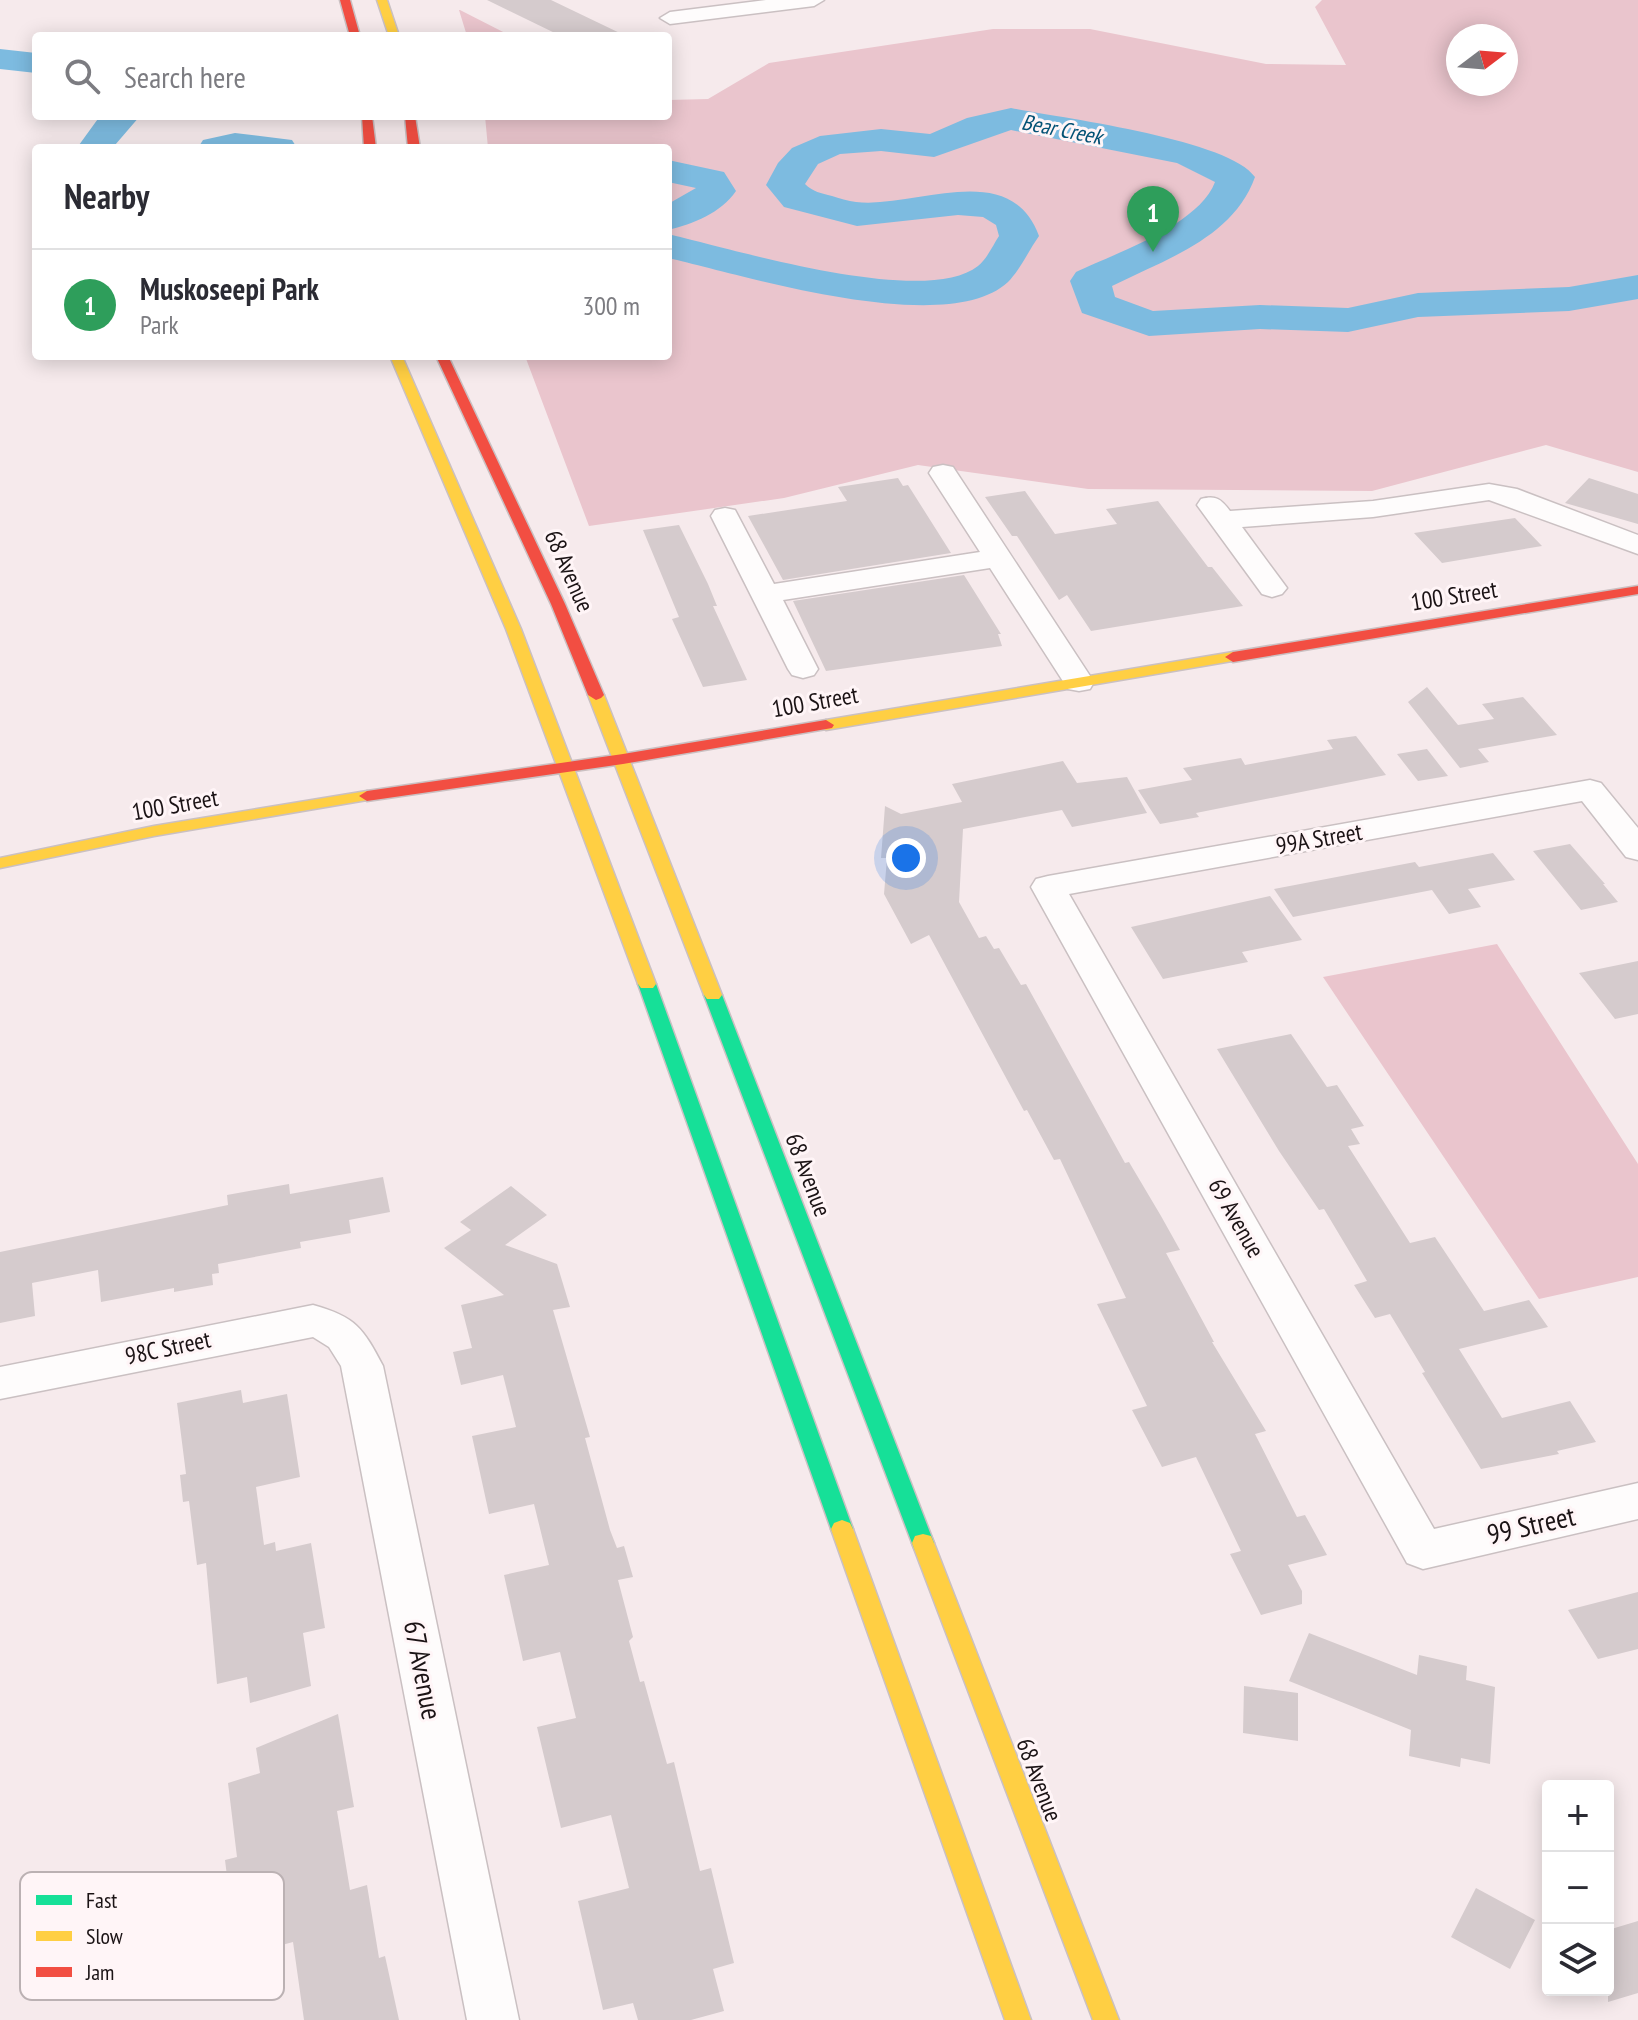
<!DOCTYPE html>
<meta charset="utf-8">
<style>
:root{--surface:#fff;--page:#f7f7f7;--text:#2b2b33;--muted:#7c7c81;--line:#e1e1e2;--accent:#b45309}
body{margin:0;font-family:"PT Sans Narrow",sans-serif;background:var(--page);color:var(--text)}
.controls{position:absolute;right:24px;bottom:24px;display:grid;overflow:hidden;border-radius:8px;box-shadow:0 4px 20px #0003}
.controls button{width:72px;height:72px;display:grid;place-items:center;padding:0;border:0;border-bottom:2px solid var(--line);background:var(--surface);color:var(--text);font:40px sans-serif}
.compass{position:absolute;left:1446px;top:24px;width:72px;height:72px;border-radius:50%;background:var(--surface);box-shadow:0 4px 20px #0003;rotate:74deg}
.you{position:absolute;left:906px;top:858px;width:28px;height:28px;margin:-20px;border:6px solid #fff;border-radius:50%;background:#1a73e8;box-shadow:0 0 0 12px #1a73e833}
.badge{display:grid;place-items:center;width:52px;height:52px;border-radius:50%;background:var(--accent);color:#fff;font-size:26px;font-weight:700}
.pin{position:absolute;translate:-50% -66px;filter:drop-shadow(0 2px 4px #0008)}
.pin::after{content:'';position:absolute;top:42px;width:28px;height:24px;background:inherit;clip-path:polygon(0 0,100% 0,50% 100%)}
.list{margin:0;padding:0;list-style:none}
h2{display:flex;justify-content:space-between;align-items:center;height:104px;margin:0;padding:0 32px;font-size:34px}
h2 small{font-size:26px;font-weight:400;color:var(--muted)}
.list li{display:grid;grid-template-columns:52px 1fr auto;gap:24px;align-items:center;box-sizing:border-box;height:112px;padding:0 32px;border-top:2px solid var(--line)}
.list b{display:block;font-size:30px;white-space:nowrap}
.list p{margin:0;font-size:26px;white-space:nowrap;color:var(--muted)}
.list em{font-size:26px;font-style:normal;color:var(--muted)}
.icon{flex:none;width:44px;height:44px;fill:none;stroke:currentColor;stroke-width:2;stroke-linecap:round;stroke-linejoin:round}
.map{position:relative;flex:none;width:1638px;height:2020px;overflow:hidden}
.search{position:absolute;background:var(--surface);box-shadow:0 4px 20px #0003;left:32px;top:32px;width:640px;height:88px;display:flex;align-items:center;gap:20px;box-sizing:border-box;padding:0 28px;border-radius:8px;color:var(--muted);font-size:30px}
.panel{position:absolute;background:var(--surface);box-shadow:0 4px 20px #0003;left:32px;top:144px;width:640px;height:216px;border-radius:8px}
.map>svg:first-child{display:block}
.green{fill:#eac5cd;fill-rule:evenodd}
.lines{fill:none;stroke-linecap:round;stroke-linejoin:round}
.river{fill:#7dbbe0;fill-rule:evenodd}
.building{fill:#d5cbcd}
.street-casing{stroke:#cac0c2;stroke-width:3}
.fast-casing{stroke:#cac0c2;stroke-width:3}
.slow-casing{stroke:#cac0c2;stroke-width:3}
.jam-casing{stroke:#cac0c2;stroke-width:3}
.street{fill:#fefcfc;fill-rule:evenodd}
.fast{fill:#16e098;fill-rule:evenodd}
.slow{fill:#ffcf43;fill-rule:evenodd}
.jam{fill:#f24e42;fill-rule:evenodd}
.labels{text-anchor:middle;stroke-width:6;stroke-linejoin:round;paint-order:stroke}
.far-water-label{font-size:22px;font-style:italic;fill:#045275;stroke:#fff5f7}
.street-label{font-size:24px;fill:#1b1315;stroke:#fff5f7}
.near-street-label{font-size:28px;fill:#1b1315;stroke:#fff5f7}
.key{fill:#fff5f7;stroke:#bbb1b3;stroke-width:2}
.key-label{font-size:22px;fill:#1b1315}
</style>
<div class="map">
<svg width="1638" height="2020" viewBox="0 0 1638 2020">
<rect width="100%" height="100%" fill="#f6eaec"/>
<path class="green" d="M 1322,0 L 1638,0 L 1638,472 L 1546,445 L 1372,491 L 1088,489 L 918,465 L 784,498 L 589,526 L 525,356 L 668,356 L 668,148 L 488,148 L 485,116 L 668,116 L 668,100 L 708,99 L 769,63 L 993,29 L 1090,29 L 1266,64 L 1346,65 L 1315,7 ZM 1458,36 L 1506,36 L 1506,84 L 1458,84 Z
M 459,10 L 460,10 L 511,36 L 467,36 Z
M 1497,944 L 1638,1164 L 1638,1277 L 1539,1299 L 1323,977 Z"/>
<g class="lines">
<path class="river" d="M 0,49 L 36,53 L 36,73 L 0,69 Z
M 1011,108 C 1061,118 1229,139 1255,177 C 1233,238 1166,259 1112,286 L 1115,297 L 1153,311 L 1260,305 L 1348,308 L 1418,293 L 1569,287 L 1638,275 L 1638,299 L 1569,311 L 1418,317 L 1348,332 L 1260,329 L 1149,336 L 1082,313 L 1070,281 L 1076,272 C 1116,253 1199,225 1215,182 L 1177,163 L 1011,130 L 934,157 L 881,151 L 840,154 L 818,164 L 805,184 C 813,192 821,193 832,196 C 839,198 848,201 856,202 C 915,209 1010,157 1039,236 C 1029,250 1020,270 1008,282 C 947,339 743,275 668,258 L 668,234 C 733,249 925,308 978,266 C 987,259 993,245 999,236 L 996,225 L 983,217 L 958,215 L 857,226 L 784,207 L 766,185 L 778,163 L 792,148 L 820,136 L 881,129 L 930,134 L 967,118 Z
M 100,116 L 140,116 L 115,145 L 117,148 L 81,148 L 79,145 Z
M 235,133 L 292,140 L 297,148 L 198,148 L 203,140 Z
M 668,160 L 724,172 L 736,191 C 721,213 693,224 668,230 L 668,204 L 696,188 L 668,182 Z"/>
</g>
<path class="building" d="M 487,0 L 551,0 L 626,36 L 561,36 Z
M 898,478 L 903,486 L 908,485 L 951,553 L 783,580 L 748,516 L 847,501 L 838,487 Z
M 1589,478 L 1638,494 L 1638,524 L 1565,503 Z
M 1025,491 L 1055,534 L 1117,524 L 1106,509 L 1158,501 L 1208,567 L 1212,567 L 1243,606 L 1091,631 L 1067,595 L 1059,600 L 1017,536 L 1012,536 L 985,497 Z
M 1515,518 L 1542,546 L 1442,563 L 1414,533 Z
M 679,525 L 708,584 L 717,606 L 713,606 L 747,680 L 703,687 L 672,619 L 679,617 L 643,530 Z
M 964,575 L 1001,634 L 998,634 L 1002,646 L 826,671 L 793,601 Z
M 1427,687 L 1458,725 L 1494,719 L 1482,704 L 1523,697 L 1557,735 L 1478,749 L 1489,762 L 1460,768 L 1408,702 Z
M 1356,736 L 1386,775 L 1196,813 L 1199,817 L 1160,824 L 1138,790 L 1192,780 L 1183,768 L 1241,758 L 1245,765 L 1333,749 L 1327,740 Z
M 1427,749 L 1448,776 L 1418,781 L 1397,754 Z
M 1063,761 L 1077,783 L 1127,777 L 1147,813 L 1072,827 L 1062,810 L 963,829 L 959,902 L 979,938 L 986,936 L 994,949 L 999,948 L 1021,985 L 1026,984 L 1125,1163 L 1129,1162 L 1161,1216 L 1180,1250 L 1166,1253 L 1214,1342 L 1212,1342 L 1266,1431 L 1255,1434 L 1297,1517 L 1305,1515 L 1327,1555 L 1288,1565 L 1302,1591 L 1302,1604 L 1261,1615 L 1230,1554 L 1241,1551 L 1196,1457 L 1162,1467 L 1132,1410 L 1147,1406 L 1097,1304 L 1126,1298 L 1060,1159 L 1054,1160 L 1027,1110 L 1024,1111 L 929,935 L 911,944 L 884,894 L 887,858 L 881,858 L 885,806 L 901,814 L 962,802 L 952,784 Z
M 1570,844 L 1605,884 L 1603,884 L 1618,902 L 1581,910 L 1533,851 Z
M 1493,853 L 1515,880 L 1468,889 L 1481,907 L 1449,914 L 1432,890 L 1293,917 L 1274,889 L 1415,862 L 1419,867 Z
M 1270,896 L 1302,940 L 1242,952 L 1248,962 L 1163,979 L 1131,927 Z
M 1638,961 L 1638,1014 L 1615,1019 L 1579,973 Z
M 1291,1034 L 1327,1087 L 1337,1085 L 1364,1126 L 1351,1129 L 1360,1144 L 1348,1146 L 1410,1243 L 1435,1237 L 1484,1311 L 1529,1300 L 1548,1327 L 1459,1349 L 1502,1418 L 1570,1401 L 1596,1442 L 1557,1451 L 1559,1454 L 1481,1469 L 1422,1373 L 1425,1372 L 1390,1314 L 1375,1318 L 1354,1285 L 1367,1281 L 1324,1209 L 1319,1210 L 1279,1151 L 1217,1049 Z
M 383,1177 L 390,1212 L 349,1220 L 351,1233 L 300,1242 L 301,1248 L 218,1264 L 219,1273 L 212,1274 L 213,1285 L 174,1292 L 174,1288 L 101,1302 L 98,1270 L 32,1283 L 35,1316 L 0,1323 L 0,1252 L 228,1205 L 227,1195 L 289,1184 L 290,1194 Z
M 511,1186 L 547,1215 L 505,1245 L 557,1264 L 570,1307 L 553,1310 L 590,1437 L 585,1438 L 610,1530 L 617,1548 L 624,1546 L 633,1577 L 618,1580 L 633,1637 L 629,1641 L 640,1682 L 644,1681 L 667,1764 L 674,1762 L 700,1871 L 711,1868 L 734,1963 L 713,1969 L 724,2011 L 691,2020 L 638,2020 L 633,2003 L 603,2010 L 578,1901 L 629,1888 L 611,1815 L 561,1828 L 537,1727 L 576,1718 L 560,1652 L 523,1661 L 504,1575 L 549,1565 L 534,1504 L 489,1514 L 472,1436 L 516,1427 L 503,1375 L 461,1385 L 453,1352 L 472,1348 L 461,1305 L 504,1295 L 444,1248 L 471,1230 L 460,1222 Z
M 241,1390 L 243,1403 L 287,1394 L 300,1477 L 256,1487 L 264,1545 L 275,1542 L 276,1551 L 311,1543 L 325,1628 L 303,1633 L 311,1686 L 250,1703 L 247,1677 L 217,1684 L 206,1563 L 197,1565 L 189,1501 L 183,1502 L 180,1475 L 186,1474 L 177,1403 Z
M 1638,1592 L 1638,1649 L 1598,1659 L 1568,1610 Z
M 1309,1633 L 1417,1675 L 1419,1655 L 1467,1666 L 1466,1680 L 1495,1687 L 1490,1764 L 1461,1758 L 1460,1767 L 1409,1756 L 1411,1730 L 1289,1681 Z
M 1244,1686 L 1298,1693 L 1298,1741 L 1243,1733 Z
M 338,1714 L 354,1807 L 337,1811 L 350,1890 L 367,1885 L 379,1958 L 385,1956 L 399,2020 L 304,2020 L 293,1942 L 237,1957 L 225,1860 L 237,1857 L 228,1783 L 260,1773 L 256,1748 Z
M 1476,1888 L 1535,1920 L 1510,1969 L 1451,1937 Z
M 1638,1921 L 1638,1993 L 1608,2002 L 1608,1930 Z"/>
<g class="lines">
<defs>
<path id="street" d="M 766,0 L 824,0 L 814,6 L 670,24 L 660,18 L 670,12 Z
M 943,465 L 953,467 L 1094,682 L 1090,689 L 1079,691 L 1068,689 L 990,568 L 783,600 L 818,669 L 814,675 L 803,678 L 792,675 L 788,669 L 711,516 L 715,510 L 725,508 L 735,510 L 774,584 L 980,552 L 929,473 L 933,467 Z
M 1489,484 L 1517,489 L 1638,535 L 1638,554 L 1489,500 L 1373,517 L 1242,527 L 1287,588 L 1282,594 L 1272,597 L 1262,594 L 1197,505 L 1201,499 C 1216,495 1221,499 1230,511 L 1373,501 Z
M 1590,780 L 1601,783 L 1638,828 L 1638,860 L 1626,857 L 1582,801 L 1069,894 L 1434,1529 L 1638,1483 L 1638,1519 L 1423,1569 L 1407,1563 L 1031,887 L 1036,879 L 1048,876 Z
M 313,1305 C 356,1317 363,1328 383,1366 L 519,2020 L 467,2020 L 341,1366 L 329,1347 L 313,1337 L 0,1399 L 0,1367 Z"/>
<path id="fast" d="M 647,978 L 656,984 L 853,1529 L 850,1535 L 842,1538 L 834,1535 L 831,1529 L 638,984 Z
M 713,989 L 722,995 L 934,1543 L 931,1550 L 923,1552 L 915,1550 L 912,1543 L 704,995 Z"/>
<path id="slow" d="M 377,0 L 387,0 L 399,36 L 389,36 Z
M 390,356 L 402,356 L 521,629 L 656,984 L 653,988 L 641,988 L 638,984 L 506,629 Z
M 1233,652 L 1238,654 L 1238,660 L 826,730 L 818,725 L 826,720 Z
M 596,690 L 604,695 L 722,995 L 719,999 L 707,999 L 704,995 L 588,695 Z
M 367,791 L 373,793 L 375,796 L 373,799 L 154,836 L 0,868 L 0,858 L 154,826 Z
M 842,1520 L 850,1523 L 853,1529 L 1031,2020 L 1005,2020 L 831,1529 L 834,1523 Z
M 923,1534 L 931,1536 L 934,1543 L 1119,2020 L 1093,2020 L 912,1543 L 915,1536 Z"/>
<path id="jam" d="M 340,0 L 350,0 L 360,36 L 350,36 Z
M 362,116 L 372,116 L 376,148 L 364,148 Z
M 405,116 L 415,116 L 420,148 L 408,148 Z
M 436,356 L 448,356 L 565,604 L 604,695 L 601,698 L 596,700 L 588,695 L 551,604 Z
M 1638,586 L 1638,594 L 1233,662 L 1225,657 L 1233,652 Z
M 826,720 L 834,725 L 832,728 L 623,764 L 367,801 L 359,796 L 367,791 L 623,754 Z"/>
</defs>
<use href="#street" class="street-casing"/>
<use href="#fast" class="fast-casing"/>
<use href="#slow" class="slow-casing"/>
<use href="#jam" class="jam-casing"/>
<use href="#street" class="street"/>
<use href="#fast" class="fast"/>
<use href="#slow" class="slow"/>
<use href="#jam" class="jam"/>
</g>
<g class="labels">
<g class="far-water-label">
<text transform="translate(1062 129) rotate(11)" y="8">Bear Creek</text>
</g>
<g class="street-label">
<text transform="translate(569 571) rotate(66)" y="8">68 Avenue</text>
<text transform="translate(1454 596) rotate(-9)" y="8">100 Street</text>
<text transform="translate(815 702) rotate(-10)" y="8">100 Street</text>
<text transform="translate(175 805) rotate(-10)" y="8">100 Street</text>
<text transform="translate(1319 839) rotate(-10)" y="8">99A Street</text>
<text transform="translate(808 1175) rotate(69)" y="8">68 Avenue</text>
<text transform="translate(1236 1218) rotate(60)" y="8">69 Avenue</text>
<text transform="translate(168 1348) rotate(-12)" y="8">98C Street</text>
<text transform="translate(1039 1780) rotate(69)" y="8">68 Avenue</text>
</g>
<g class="near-street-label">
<text transform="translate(1531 1525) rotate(-13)" y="10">99 Street</text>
<text transform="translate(423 1670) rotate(79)" y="10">67 Avenue</text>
</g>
</g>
<rect x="20" y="1872" width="264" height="128" rx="12" class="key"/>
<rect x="36" y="1895" width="36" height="10" fill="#16e098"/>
<rect x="36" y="1931" width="36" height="10" fill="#ffcf43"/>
<rect x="36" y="1967" width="36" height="10" fill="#f24e42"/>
<g class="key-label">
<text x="86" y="1908">Fast</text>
<text x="86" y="1944">Slow</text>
<text x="86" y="1980">Jam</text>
</g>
</svg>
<div class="controls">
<button>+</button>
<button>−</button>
<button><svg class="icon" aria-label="layers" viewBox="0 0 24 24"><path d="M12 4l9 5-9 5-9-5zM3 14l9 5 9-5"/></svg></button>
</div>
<svg class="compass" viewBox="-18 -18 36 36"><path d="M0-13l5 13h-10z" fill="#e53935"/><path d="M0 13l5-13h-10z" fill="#7c7c81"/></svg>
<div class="you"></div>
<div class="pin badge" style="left:1153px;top:252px;background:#2e9e5b">1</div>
<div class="search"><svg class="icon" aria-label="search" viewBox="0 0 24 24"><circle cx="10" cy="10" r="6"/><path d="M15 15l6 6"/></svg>Search here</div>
<section class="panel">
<h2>Nearby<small></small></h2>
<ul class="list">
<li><span class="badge" style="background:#2e9e5b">1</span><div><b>Muskoseepi Park</b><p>Park</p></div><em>300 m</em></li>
</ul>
</section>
</div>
